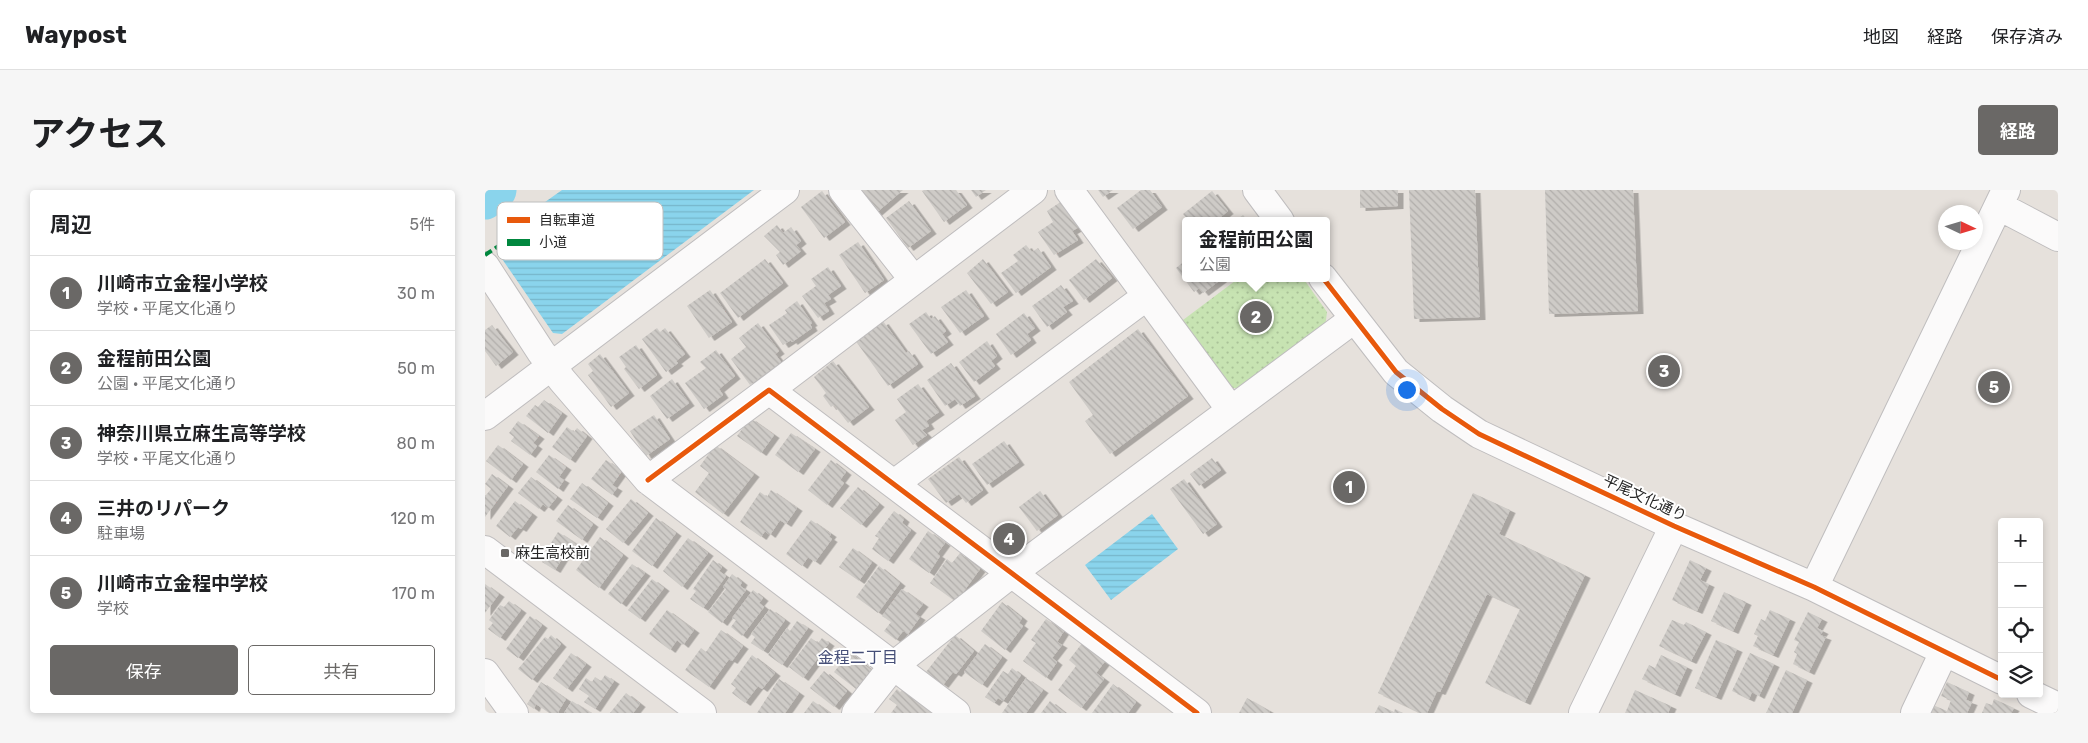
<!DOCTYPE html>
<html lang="ja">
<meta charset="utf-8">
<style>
:root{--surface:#fff;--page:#f6f6f6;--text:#202124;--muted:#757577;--line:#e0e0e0;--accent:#6a6866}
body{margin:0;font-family:Rubik,"Noto Sans JP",sans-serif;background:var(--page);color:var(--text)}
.controls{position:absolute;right:15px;bottom:15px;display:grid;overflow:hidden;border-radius:5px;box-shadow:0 2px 8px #0003}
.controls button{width:45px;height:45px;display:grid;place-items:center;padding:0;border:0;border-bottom:1px solid var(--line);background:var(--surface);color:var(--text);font:25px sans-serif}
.compass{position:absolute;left:1453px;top:15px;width:45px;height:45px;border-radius:50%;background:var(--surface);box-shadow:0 2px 8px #0003;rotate:94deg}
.you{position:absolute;left:921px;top:199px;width:18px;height:18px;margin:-12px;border:4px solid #fff;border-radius:50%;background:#1a73e8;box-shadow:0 0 0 8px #1a73e833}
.badge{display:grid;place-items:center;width:32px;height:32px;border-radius:50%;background:var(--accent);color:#fff;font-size:16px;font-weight:700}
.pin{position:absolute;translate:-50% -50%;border:2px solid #fff;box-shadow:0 1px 5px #0006}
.popup{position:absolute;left:697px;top:27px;width:148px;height:65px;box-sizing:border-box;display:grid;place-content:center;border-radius:5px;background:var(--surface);filter:drop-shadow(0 1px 4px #0005);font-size:16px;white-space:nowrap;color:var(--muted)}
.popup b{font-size:19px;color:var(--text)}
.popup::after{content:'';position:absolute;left:50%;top:100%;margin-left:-10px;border:10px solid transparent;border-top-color:var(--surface)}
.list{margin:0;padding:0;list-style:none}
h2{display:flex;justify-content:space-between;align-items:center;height:65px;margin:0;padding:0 20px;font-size:21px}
h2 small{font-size:16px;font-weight:400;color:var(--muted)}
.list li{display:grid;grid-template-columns:32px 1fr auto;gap:15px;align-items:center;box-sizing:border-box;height:75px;padding:0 20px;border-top:1px solid var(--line)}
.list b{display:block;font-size:19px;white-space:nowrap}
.list p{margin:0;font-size:16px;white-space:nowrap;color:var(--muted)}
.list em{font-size:16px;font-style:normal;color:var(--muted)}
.actions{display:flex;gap:10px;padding:15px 20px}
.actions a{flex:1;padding:11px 0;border:1px solid var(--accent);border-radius:5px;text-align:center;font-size:18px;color:var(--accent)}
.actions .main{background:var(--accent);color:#fff}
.icon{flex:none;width:28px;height:28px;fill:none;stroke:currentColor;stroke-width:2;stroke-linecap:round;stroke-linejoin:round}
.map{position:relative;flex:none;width:1573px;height:523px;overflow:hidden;border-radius:5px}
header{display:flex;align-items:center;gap:30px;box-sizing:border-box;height:70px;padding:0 25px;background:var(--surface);border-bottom:1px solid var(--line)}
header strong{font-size:24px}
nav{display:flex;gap:28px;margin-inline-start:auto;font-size:18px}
.intro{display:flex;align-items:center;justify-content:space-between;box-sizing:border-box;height:120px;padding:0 30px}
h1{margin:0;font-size:35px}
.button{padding:12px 22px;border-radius:5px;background:var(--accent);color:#fff;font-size:18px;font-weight:700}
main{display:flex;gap:30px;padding:0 30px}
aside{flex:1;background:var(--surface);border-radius:5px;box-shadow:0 2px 8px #0003}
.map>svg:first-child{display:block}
.grass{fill:url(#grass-dots)}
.water{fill:url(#water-rules)}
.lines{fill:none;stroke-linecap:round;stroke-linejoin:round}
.river{stroke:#8ad4ec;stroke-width:41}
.building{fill:url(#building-back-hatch);filter:url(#shadow)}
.minor-casing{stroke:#bfbdbe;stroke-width:30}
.minor{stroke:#fbfafa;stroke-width:28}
.quiet{stroke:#00873e;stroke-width:4;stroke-dasharray:8 4;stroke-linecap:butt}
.cycleway-casing{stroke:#fff;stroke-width:8}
.cycleway{stroke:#e8590c;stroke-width:5}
.poi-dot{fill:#6a6866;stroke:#fff;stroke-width:2}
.labels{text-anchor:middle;stroke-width:4;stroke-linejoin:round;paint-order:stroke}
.street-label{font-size:15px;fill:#272727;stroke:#fff}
.poi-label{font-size:15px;fill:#272727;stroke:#fff;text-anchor:start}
.neighbourhood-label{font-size:16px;fill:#464f78;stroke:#fff}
.key{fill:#fff;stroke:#bebebe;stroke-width:1}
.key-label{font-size:14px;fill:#272727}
</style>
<header>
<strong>Waypost</strong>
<nav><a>地図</a><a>経路</a><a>保存済み</a></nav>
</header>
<div class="intro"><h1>アクセス</h1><a class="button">経路</a></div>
<main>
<aside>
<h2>周辺<small>5件</small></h2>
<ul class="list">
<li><span class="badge">1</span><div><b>川崎市立金程小学校</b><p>学校 · 平尾文化通り</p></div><em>30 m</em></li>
<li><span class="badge">2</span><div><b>金程前田公園</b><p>公園 · 平尾文化通り</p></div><em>50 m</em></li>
<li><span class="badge">3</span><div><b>神奈川県立麻生高等学校</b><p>学校 · 平尾文化通り</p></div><em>80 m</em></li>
<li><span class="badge">4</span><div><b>三井のリパーク</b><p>駐車場</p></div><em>120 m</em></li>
<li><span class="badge">5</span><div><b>川崎市立金程中学校</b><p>学校</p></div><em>170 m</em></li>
</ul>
<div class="actions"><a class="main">保存</a><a>共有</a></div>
</aside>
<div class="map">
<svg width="1573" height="523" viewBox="0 0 1573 523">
<defs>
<pattern id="grass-dots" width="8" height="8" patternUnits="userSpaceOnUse" patternTransform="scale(1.25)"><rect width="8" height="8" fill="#c7e3b2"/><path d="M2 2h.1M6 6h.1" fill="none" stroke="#abc399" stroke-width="1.8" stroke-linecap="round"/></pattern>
<pattern id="water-rules" width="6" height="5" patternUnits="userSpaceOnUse" patternTransform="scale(1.25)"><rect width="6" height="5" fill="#8ad4ec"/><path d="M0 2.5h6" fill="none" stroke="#77b6ca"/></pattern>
<pattern id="building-back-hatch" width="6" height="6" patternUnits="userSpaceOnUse" patternTransform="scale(1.25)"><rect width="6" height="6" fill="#cecbc7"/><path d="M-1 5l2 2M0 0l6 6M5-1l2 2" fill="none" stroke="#b1aeab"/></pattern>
<filter id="shadow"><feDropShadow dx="5.5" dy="3" stdDeviation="0" flood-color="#0004"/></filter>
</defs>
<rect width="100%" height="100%" fill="#e6e1dc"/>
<path class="grass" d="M 754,88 L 818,88 L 842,122 L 840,138 L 759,198 L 740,198 L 694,133 Z"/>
<path class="water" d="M 77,0 L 269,0 L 77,144 L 68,143 L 15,66 L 19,41 Z
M 667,324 L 693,359 L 626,410 L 600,375 Z"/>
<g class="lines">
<path class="river" d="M 0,9 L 11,0"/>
</g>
<path class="building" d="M 374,0 L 418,0 L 391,23 Z
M 439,0 L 471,0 L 482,15 L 459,32 L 437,1 Z
M 486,0 L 501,0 L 491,7 Z
M 613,0 L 628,0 L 618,7 Z
M 656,0 L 665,0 L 677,17 L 648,39 L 632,18 Z
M 875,0 L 913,0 L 913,16 L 875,18 Z
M 924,0 L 990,0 L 995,127 L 929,129 Z
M 1060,0 L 1148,0 L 1153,121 L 1064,124 Z
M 337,1 L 360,32 L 339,48 L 316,17 Z
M 727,1 L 743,21 L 731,31 L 704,31 L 698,24 Z
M 424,11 L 446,41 L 423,58 L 401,28 Z
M 577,11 L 594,37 L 587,41 L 593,50 L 569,65 L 553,42 L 568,32 L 562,21 Z
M 758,25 L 763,31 L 750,31 Z
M 292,35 L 298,43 L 306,37 L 316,51 L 311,55 L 316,61 L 298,75 L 291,65 L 295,62 L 279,46 Z
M 373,52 L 399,90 L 380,103 L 354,65 Z
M 541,55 L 547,62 L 553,58 L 566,77 L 531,103 L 516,83 L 533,71 L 528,65 Z
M 280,69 L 298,93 L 253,128 L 235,103 Z
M 498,69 L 523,102 L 506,114 L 482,83 Z
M 611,69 L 627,88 L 599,110 L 584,90 Z
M 701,70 L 701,88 L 738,88 L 718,103 L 714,98 L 709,102 L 691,78 Z
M 343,77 L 356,96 L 343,105 L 346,109 L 339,113 L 344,121 L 333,128 L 317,106 L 331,96 L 326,89 Z
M 576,95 L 588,111 L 578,117 L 582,122 L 562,137 L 547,116 Z
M 225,100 L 247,132 L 224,148 L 202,116 Z
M 481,100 L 499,126 L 475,143 L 456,117 Z
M 312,111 L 327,133 L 325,134 L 327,138 L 307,152 L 306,150 L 298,155 L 284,135 L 302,123 L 300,120 Z
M 441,122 L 446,129 L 450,126 L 461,141 L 457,144 L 463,152 L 446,164 L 424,134 Z
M 539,123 L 550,138 L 542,144 L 546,150 L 526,165 L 511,144 Z
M 398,131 L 421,163 L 424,161 L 433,174 L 403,196 L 370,150 Z
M 273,133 L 294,161 L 290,164 L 296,172 L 265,195 L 246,169 L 261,157 L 254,148 Z
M 7,135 L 28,162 L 11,176 L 0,161 L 0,140 Z
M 172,138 L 175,142 L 180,138 L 200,164 L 191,171 L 193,173 L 181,182 L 157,149 Z
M 653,139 L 703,206 L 625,264 L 600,231 L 608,225 L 584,192 Z
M 502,151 L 512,166 L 506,171 L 510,176 L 489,192 L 474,172 Z
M 151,155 L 172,185 L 154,199 L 139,179 L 141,177 L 134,167 Z
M 231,160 L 250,186 L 234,199 L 238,205 L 219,219 L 200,193 L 221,178 L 215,172 Z
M 115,164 L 144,203 L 126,217 L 103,185 L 108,181 L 103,174 Z
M 348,171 L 384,217 L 363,233 L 349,215 L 346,217 L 338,206 L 341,203 L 329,187 Z
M 466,173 L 490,206 L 475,216 L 470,209 L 460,216 L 442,190 Z
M 187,189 L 204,213 L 182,229 L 165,206 Z
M 433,194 L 454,222 L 441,231 L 444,236 L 437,240 L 442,245 L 428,255 L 410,230 L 421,222 L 412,209 Z
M 59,210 L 77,223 L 63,243 L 41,226 L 50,215 L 53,217 Z
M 169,225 L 185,249 L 161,266 L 145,241 Z
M 265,228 L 289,245 L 276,263 L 252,246 Z
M 33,231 L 54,246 L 48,253 L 52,256 L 45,265 L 26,251 L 29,247 L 24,243 Z
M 82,237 L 89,242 L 92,238 L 102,246 L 85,270 L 67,257 Z
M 306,243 L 330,259 L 313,282 L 290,265 Z
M 519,251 L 534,272 L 502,295 L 487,274 Z
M 13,255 L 38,274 L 26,290 L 1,271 Z
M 230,255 L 269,284 L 238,324 L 210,302 L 224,283 L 215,276 Z
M 64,265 L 81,277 L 74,287 L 79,290 L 73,299 L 51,282 Z
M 474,267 L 498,300 L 481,313 L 474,304 L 461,313 L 443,289 Z
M 727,268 L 736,280 L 714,296 L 705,284 Z
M 121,270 L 137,281 L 127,295 L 132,298 L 127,305 L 106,289 Z
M 346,270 L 361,282 L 355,290 L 359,293 L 342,315 L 323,300 Z
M 7,284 L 23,296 L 0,327 L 0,305 L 1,305 L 6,299 L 0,294 Z
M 46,287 L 72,307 L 63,318 L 58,314 L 54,319 L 33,303 Z
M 699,289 L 732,334 L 718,344 L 685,299 Z
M 97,293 L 123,313 L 112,328 L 85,309 Z
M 373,297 L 394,314 L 376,335 L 355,318 Z
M 286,300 L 312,318 L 301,334 L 295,330 L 285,345 L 280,341 L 276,347 L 255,332 L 275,302 L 282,307 Z
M 555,301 L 573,325 L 552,341 L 534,317 Z
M 988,303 L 1025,320 L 1014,344 L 1100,385 L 1040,512 L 1000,493 L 1035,419 L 1002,404 L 955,502 L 952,501 L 942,523 L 935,523 L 893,503 Z
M 146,309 L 163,323 L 138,353 L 121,339 Z
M 30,311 L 47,324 L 36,339 L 33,337 L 25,347 L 11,336 Z
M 83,315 L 108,334 L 97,350 L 71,331 Z
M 409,321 L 419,329 L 417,333 L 426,340 L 403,371 L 387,359 L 394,348 L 390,346 Z
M 171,328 L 191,343 L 167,376 L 147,361 Z
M 326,330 L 346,344 L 344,347 L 347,349 L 330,372 L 323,367 L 317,376 L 301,364 Z
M 443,341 L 460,353 L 452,364 L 455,366 L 444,383 L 424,369 Z
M 73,342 L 93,355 L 84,367 L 80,364 L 70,380 L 57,372 L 63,363 L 61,361 Z
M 115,347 L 138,365 L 114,398 L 91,380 Z
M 203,348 L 223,363 L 197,397 L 178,381 Z
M 368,358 L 387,372 L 374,391 L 354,377 Z
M 475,363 L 495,379 L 471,412 L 445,393 L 462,369 L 467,373 Z
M 228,370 L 237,377 L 234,381 L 241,386 L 218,418 L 205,409 L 211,401 L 208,399 Z
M 1205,370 L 1221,378 L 1215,390 L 1224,394 L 1212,421 L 1187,410 Z
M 147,374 L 160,383 L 136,414 L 123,404 Z
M 394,376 L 415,393 L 393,423 L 371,407 Z
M 247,384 L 257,392 L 255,396 L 261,400 L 237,433 L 223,422 L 241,399 L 238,397 Z
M 167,389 L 179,398 L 155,429 L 143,420 Z
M 0,394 L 14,404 L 0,423 Z
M 417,399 L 438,414 L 430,424 L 435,427 L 423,444 L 418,441 L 411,450 L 399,441 L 406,432 L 397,426 Z
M 268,400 L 278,408 L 274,413 L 279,417 L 257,446 L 246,437 L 251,430 L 247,428 Z
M 1239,402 L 1261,412 L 1248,441 L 1226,431 Z
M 24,411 L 36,420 L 15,448 L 3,439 L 8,433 L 4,430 L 15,415 L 19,417 Z
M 517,412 L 537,428 L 534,433 L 538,436 L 520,460 L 496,441 Z
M 285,419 L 300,430 L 278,461 L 266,453 L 270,447 L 266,444 Z
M 182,420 L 209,440 L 198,455 L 192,450 L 185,460 L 164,444 Z
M 1285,420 L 1305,429 L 1288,465 L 1268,456 L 1273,446 L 1269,444 L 1276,429 L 1280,431 Z
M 1323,422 L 1337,429 L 1332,438 L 1338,441 L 1335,445 L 1341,447 L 1324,482 L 1308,474 L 1312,464 L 1309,462 L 1314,452 L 1309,450 Z
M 45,426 L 57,435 L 33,468 L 21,459 Z
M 561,429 L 579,441 L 572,452 L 577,455 L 567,468 L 572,472 L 561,488 L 538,471 L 551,453 L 546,450 Z
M 1187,430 L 1199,435 L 1201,432 L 1221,442 L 1206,471 L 1174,456 Z
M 312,431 L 323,438 L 297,475 L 283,465 L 302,438 L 305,441 Z
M 236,440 L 258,456 L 247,471 L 244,469 L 224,497 L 200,480 L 216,458 L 221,462 Z
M 66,445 L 76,454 L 47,490 L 33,479 L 60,447 L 63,449 Z
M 470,445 L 489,461 L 471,484 L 468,482 L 458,495 L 441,482 Z
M 326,448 L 333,453 L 337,448 L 344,453 L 318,488 L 304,477 Z
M 1231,450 L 1252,459 L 1231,507 L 1210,498 Z
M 598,452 L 621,470 L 611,483 L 619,489 L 596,518 L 573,500 L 591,476 L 584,470 Z
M 500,454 L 517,467 L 497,495 L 479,482 Z
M 361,460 L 386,480 L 371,499 L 349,482 L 358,471 L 354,468 Z
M 86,463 L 101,474 L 82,499 L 68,488 Z
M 1265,463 L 1289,474 L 1274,506 L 1267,502 L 1264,509 L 1247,501 Z
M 267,465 L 290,483 L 277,499 L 273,496 L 260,513 L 247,503 L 251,498 L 246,494 Z
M 1176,465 L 1202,477 L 1190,504 L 1157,489 L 1164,475 L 1170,478 Z
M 527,478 L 536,485 L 518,511 L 513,508 L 509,513 L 500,507 L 518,481 L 523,484 Z
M 1301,480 L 1322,490 L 1307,523 L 1281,523 Z
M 339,481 L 362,501 L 349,517 L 325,498 Z
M 120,485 L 129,491 L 110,519 L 99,512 L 104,506 L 94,499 L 101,488 L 107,492 L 110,487 L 116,491 Z
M 541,488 L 558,500 L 541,523 L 517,523 Z
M 294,489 L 314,503 L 300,523 L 272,523 Z
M 56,492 L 81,509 L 73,522 L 74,523 L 64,523 L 51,514 L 49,519 L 42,514 Z
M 1462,492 L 1484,502 L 1481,510 L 1487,512 L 1482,523 L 1445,523 L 1448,515 L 1462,521 L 1466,510 L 1456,506 Z
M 628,494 L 651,512 L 643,523 L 607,523 Z
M 412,499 L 415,502 L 418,499 L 447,523 L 406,523 L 412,515 L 404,509 Z
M 1150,500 L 1186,516 L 1183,523 L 1140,523 Z
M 141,503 L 155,514 L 148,523 L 125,523 Z
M 762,508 L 785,521 L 784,523 L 754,523 Z
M 1509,509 L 1529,518 L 1526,523 L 1497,523 L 1501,513 L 1507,515 Z
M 87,511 L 106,523 L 79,523 Z
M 328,511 L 345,523 L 319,523 Z
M 565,511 L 580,523 L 556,523 Z
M 894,515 L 909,522 L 910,519 L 918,523 L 890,523 Z"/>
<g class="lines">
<defs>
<path id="minor" d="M 358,0 L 429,90
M 584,0 L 746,220
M 772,0 L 795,31
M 1514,16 L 1573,47
M 0,76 L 56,162 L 77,190 L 163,290 L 471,523
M 838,88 L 911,182 L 957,219 L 994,244 L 1189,336 L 1329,397 L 1517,490
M 284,200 L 548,0
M 0,226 L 300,0
M 163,290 L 284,200 L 712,523
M 409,294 L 662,106
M 0,360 L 217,523
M 1329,397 L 1521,0
M 0,483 L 29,523
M 1546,504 L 1573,517
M 371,523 L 408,476 L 527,383 L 869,129
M 1098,523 L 1189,336
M 1430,523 L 1459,462"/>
</defs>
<use href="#minor" class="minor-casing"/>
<use href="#minor" class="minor"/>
<path class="quiet" d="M 0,65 L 57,27"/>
<defs>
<path id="cycleway" d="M 838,88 L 911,182 L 957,219 L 994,244 L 1189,336 L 1329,397 L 1517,490
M 163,290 L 284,200 L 712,523"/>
</defs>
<use href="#cycleway" class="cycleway-casing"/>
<use href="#cycleway" class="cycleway"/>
</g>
<rect class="poi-dot" x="15" y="358" width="10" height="10" rx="2.5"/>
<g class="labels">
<g class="street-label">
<text transform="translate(1160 308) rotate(25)" y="5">平尾文化通り</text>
</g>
<g class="poi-label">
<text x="30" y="368">麻生高校前</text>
</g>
<g class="neighbourhood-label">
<text x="373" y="473">金程二丁目</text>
</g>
</g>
<rect x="12" y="12" width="166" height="58" rx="8" class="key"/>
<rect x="22" y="27" width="23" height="6" fill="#e8590c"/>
<rect x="22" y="49" width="23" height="7" fill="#00873e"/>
<g class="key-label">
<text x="54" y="35">自転車道</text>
<text x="54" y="57">小道</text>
</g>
</svg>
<div class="controls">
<button>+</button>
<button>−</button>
<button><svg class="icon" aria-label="locate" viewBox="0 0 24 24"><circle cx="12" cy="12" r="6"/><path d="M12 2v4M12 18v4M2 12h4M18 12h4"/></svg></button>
<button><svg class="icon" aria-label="layers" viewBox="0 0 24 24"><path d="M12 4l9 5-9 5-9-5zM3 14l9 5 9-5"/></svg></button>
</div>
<svg class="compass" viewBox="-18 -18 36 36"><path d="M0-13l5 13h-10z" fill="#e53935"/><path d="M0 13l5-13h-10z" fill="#757577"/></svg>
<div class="you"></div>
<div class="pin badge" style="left:864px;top:297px">1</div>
<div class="pin badge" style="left:771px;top:127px">2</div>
<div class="popup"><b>金程前田公園</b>公園</div>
<div class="pin badge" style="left:1179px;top:181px">3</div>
<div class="pin badge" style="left:524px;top:349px">4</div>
<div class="pin badge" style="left:1509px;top:197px">5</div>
</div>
</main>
